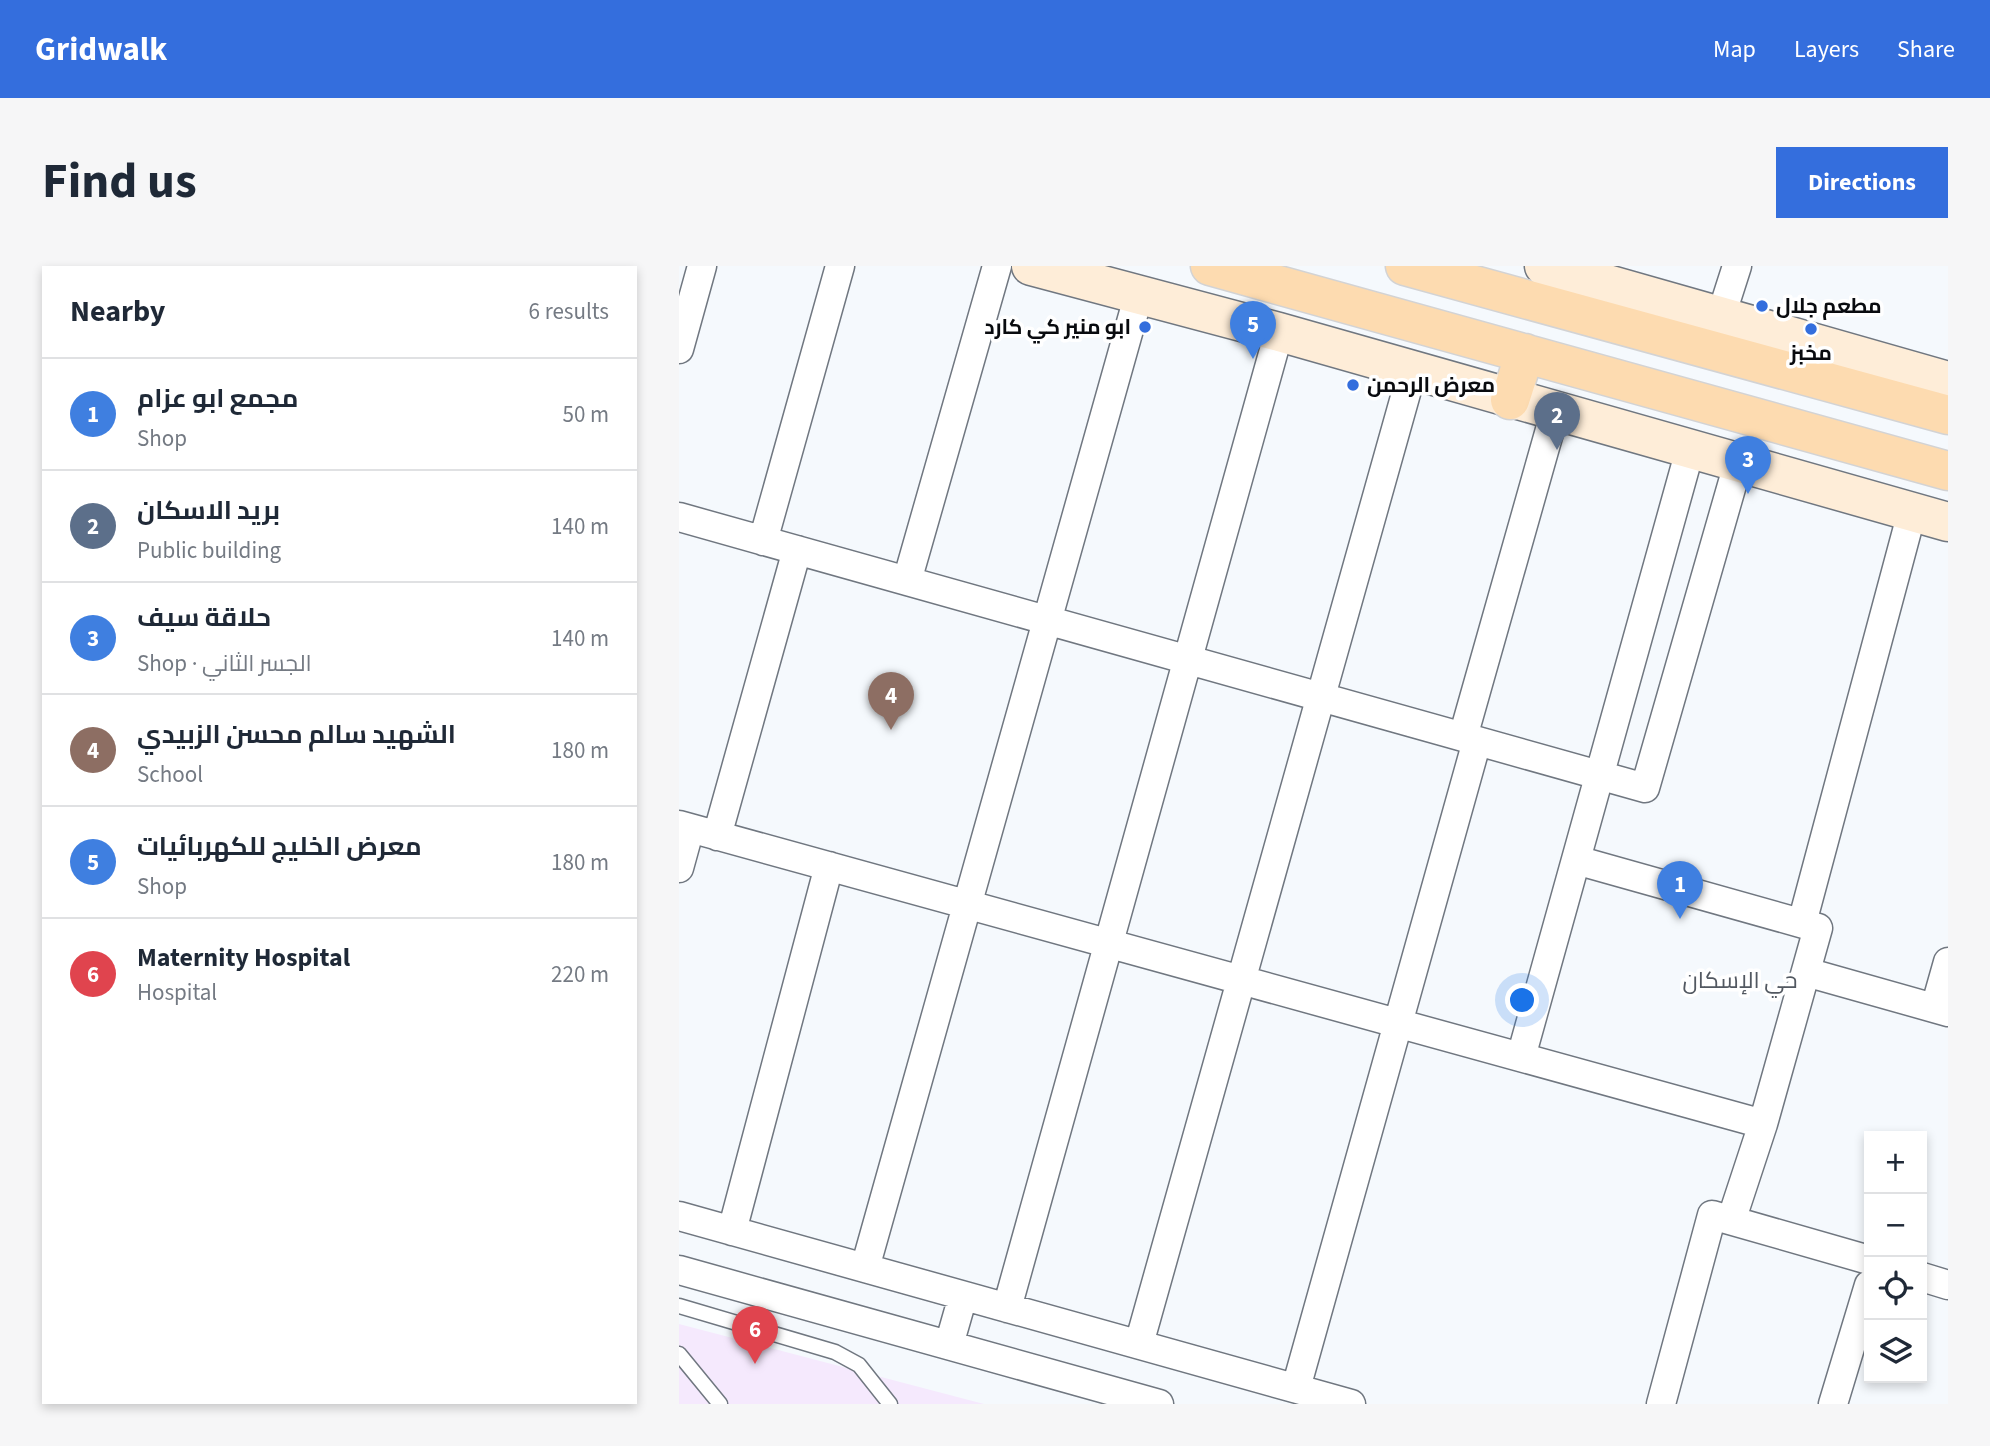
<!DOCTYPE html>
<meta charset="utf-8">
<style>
:root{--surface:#fff;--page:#f6f6f7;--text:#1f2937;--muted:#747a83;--line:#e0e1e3;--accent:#346edd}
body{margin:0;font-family:"Source Sans 3",Cairo,sans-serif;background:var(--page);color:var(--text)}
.controls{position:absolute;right:21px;bottom:21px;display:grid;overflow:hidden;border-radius:0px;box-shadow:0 4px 10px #0003}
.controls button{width:63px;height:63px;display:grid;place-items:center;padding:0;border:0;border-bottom:2px solid var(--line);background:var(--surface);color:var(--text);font:35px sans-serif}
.you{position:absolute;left:844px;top:735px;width:24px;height:24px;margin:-18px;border:5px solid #fff;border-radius:50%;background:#1a73e8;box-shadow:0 0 0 10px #1a73e833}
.badge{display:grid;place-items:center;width:46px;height:46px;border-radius:50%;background:var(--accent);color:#fff;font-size:23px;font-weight:700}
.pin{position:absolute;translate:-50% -58px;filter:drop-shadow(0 2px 4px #0008)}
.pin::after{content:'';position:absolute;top:37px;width:24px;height:21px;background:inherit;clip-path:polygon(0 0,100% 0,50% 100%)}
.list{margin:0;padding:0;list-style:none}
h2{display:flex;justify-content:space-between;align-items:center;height:91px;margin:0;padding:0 28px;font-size:30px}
h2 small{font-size:23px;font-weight:400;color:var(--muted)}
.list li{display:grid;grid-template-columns:46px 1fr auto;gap:21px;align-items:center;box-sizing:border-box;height:112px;padding:0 28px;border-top:2px solid var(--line)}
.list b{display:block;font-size:26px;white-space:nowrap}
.list p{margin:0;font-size:23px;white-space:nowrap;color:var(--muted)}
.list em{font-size:23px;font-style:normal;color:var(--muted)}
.icon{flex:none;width:38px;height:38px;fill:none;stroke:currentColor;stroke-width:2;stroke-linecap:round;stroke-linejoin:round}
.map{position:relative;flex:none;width:1269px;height:1138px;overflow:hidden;border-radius:0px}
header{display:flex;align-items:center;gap:42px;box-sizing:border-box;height:98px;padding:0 35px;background:var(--accent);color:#fff}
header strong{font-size:33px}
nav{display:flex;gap:38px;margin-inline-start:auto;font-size:24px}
.intro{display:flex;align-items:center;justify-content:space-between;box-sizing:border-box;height:168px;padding:0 42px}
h1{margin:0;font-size:49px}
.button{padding:18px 32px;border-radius:0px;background:var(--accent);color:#fff;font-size:24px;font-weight:700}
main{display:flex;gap:42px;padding:0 42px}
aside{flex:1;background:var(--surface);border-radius:0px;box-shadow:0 4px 10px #0003}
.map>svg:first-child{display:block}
.medical{fill:#f5e9fd}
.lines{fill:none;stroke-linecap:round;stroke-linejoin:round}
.lane-casing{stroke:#707780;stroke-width:17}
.street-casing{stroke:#707780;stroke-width:31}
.secondary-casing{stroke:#707780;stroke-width:41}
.primary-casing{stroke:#d3d3d4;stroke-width:41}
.lane{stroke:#fff;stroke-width:14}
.street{stroke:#fff;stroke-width:28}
.secondary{stroke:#feedd8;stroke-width:38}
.primary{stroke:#fddbb0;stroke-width:38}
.poi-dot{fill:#346edd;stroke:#fff;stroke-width:2.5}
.labels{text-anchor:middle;stroke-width:7;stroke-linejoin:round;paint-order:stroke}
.poi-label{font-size:21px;font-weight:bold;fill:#090b0f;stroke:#fff;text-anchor:start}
.neighbourhood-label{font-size:23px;fill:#525861;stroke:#fff}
</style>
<header>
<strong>Gridwalk</strong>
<nav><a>Map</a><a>Layers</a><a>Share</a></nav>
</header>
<div class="intro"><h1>Find us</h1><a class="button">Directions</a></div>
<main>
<aside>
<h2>Nearby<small>6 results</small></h2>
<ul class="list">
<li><span class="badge" style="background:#3f7fe0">1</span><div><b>مجمع ابو عزام</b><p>Shop</p></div><em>50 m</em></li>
<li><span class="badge" style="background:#5c6f8a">2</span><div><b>بريد الاسكان</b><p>Public building</p></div><em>140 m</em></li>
<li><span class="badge" style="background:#3f7fe0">3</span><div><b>حلاقة سيف</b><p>Shop · الجسر الثاني</p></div><em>140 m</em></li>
<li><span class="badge" style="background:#8d6e63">4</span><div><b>الشهيد سالم محسن الزبيدي</b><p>School</p></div><em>180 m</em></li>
<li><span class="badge" style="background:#3f7fe0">5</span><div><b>معرض الخليج للكهربائيات</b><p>Shop</p></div><em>180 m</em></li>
<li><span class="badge" style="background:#e0444e">6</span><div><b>Maternity Hospital</b><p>Hospital</p></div><em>220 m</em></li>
</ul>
</aside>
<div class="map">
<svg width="1269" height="1138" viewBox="0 0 1269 1138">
<rect width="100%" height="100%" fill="#f5f9fd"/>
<path class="medical" d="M 0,1058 L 305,1138 L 0,1138 Z"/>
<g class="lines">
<defs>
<path id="lane" d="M 0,1040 L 156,1086 L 180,1099 L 211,1138
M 0,1088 L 41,1138"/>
<path id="street" d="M 1042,50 L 1058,0
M 0,83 L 23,0
M 0,251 L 966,522 L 1059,198
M 84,275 L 161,0
M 228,315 L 318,0
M 784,471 L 876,146
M 0,559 L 1084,858
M 38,570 L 118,284
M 897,594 L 1139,662 L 1084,858 L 1055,946 L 1056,953
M 0,602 L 11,562
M 1123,657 L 1233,246
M 1127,706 L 1269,746
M 1256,742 L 1269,696
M 842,791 L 1011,184
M 0,950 L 672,1138
M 53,965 L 150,600
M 186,1002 L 460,28
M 0,1004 L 480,1138
M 1243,1011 L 1269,1019
M 328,1042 L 600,66
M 460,1078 L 733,106
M 270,1079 L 284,1030
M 617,1122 L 798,475
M 982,1138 L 1033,949 L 1190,994
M 1154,1138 L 1190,1019"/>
<path id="secondary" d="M 352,0 L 600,66 L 1269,256
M 865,0 L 1269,115"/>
<path id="primary" d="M 531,0 L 1269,205
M 726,0 L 1269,149
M 831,134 L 846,87"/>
</defs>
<use href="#lane" class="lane-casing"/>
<use href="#street" class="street-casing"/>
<use href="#secondary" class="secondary-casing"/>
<use href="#primary" class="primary-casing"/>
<use href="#lane" class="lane"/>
<use href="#street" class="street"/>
<use href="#secondary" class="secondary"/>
<use href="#primary" class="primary"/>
</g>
<g class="poi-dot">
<circle cx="1083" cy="40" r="7"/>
<circle cx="466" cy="61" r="7"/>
<circle cx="1132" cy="63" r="7"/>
<circle cx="674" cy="119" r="7"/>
</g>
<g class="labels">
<g class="poi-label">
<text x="1097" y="47">مطعم جلال</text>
<text x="452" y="68" text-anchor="end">ابو منير كي كارد</text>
<text x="1132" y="94" text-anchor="middle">مخبز</text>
<text x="688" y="126">معرض الرحمن</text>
</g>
<g class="neighbourhood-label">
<text x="1061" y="722">حي الإسكان</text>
</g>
</g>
</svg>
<div class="controls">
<button>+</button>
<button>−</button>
<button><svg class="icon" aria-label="locate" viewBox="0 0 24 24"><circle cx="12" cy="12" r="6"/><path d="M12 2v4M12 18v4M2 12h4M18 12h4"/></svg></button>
<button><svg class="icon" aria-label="layers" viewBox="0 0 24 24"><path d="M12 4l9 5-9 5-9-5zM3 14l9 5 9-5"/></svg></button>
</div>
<div class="you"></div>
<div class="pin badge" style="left:1001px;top:653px;background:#3f7fe0">1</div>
<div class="pin badge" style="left:878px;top:184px;background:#5c6f8a">2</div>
<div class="pin badge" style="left:1069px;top:228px;background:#3f7fe0">3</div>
<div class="pin badge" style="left:212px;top:464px;background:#8d6e63">4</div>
<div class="pin badge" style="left:574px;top:93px;background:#3f7fe0">5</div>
<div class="pin badge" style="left:76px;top:1098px;background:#e0444e">6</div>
</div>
</main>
